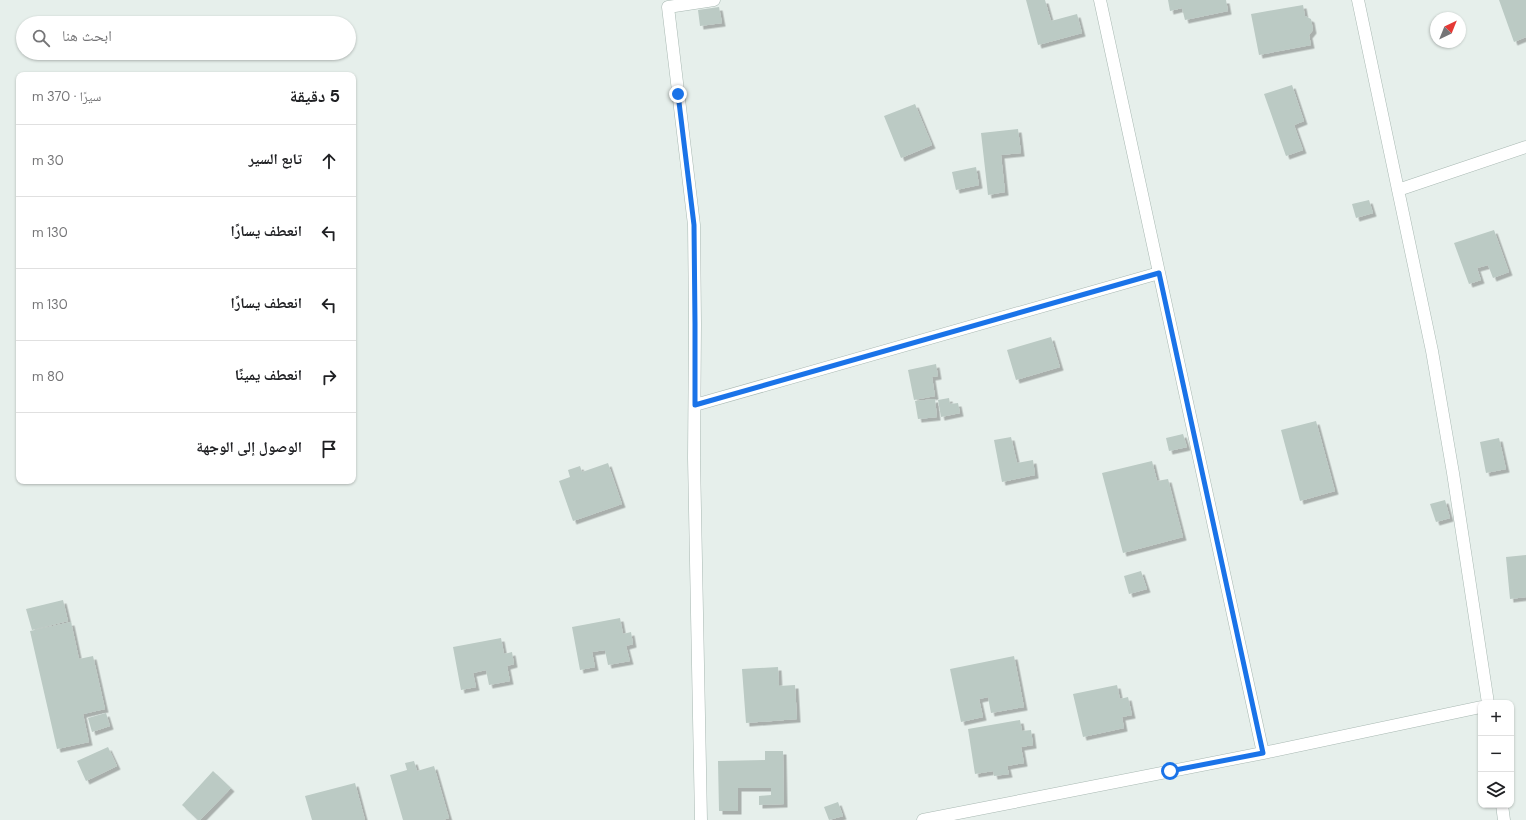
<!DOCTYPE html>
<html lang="ar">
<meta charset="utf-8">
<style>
:root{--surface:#fff;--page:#f2f2f2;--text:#202124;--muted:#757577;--line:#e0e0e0}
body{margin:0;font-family:"DM Sans","Noto Naskh Arabic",sans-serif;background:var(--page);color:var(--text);direction:rtl}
.controls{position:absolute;right:12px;bottom:12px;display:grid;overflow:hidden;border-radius:8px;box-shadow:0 1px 3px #0004}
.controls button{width:36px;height:36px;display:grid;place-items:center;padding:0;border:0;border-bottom:1px solid var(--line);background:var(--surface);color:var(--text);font:20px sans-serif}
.compass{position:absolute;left:1430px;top:12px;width:36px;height:36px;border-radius:50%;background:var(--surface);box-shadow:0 1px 3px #0004;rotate:43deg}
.stop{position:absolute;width:12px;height:12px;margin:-9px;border:3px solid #1a73e8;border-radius:50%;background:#fff}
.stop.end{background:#1a73e8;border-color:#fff;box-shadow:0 1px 4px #0008}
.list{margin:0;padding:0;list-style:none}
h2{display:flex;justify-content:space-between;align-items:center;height:52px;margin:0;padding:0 16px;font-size:17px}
h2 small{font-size:13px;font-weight:400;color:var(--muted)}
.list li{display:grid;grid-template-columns:26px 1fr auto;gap:12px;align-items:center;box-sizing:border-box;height:72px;padding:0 16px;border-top:1px solid var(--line)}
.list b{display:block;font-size:15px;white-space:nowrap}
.list em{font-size:13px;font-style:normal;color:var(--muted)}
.icon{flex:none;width:22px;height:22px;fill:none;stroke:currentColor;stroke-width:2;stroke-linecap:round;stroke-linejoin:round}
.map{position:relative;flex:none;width:1526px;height:820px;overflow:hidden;direction:ltr}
.search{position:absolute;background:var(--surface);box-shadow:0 1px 3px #0004;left:16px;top:16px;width:340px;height:44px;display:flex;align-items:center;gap:10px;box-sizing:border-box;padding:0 14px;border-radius:22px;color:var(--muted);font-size:15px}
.panel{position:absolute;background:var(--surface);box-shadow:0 1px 3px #0004;left:16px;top:72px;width:340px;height:412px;border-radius:8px;direction:rtl}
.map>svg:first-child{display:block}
.building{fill:#bbcac4;filter:url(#shadow)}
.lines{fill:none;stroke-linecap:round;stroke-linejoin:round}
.minor-casing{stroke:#a8b8b2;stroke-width:13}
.minor{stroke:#fff;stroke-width:12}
.route{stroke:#1a73e8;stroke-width:5}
</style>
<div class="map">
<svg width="1526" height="820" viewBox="0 0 1526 820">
<defs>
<filter id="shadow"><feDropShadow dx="3.5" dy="3.5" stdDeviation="0" flood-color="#0004"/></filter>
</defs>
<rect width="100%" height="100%" fill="#e6efeb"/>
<path class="building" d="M 1026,0 L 1045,0 L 1051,21 L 1077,14 L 1082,33 L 1038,45 Z
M 1168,0 L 1226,0 L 1228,11 L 1185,20 L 1182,8 L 1170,11 Z
M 1499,0 L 1526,0 L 1526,37 L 1514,42 Z
M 1303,5 L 1305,16 L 1311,19 L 1313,30 L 1309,35 L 1311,45 L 1259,55 L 1251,14 Z
M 719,7 L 722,23 L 700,26 L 698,10 Z
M 1292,85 L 1304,121 L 1294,125 L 1303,150 L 1286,156 L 1264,94 Z
M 915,104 L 932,145 L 901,158 L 884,116 Z
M 1018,129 L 1021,153 L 1001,155 L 1005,192 L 988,195 L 981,133 Z
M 976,167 L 979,185 L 956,190 L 952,172 Z
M 1369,200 L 1373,213 L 1356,218 L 1352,204 Z
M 1494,230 L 1509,272 L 1493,278 L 1488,265 L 1477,268 L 1481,280 L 1469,284 L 1454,243 Z
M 1051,337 L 1060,367 L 1016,380 L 1007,350 Z
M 936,364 L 938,376 L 932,377 L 935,396 L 914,400 L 908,370 Z
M 949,398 L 950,404 L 958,403 L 960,413 L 941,417 L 938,400 Z
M 935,399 L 937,417 L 918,419 L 915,401 Z
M 1316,421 L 1335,491 L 1300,501 L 1281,430 Z
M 1183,434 L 1187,447 L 1169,451 L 1166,438 Z
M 1011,437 L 1017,463 L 1033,460 L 1035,475 L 1002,482 L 994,440 Z
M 1499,438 L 1506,469 L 1486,473 L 1480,442 Z
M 1152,461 L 1157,481 L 1168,479 L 1183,537 L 1123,553 L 1102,473 Z
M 608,463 L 622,504 L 573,521 L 559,481 L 570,477 L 568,470 L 580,466 L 582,472 Z
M 1445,500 L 1450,518 L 1436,522 L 1430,504 Z
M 1526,555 L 1526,597 L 1510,599 L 1506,557 Z
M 1141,571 L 1147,589 L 1129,594 L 1124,576 Z
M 63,600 L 68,621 L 32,630 L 26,609 Z
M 620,618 L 623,634 L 631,632 L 633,644 L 626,646 L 630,661 L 608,665 L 605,650 L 592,652 L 595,667 L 580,670 L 572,627 Z
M 71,622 L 79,659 L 93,656 L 105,709 L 83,714 L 89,742 L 57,749 L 30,631 Z
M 501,638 L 504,654 L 512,652 L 514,664 L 507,666 L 510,681 L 489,685 L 486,670 L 473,673 L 476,687 L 461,690 L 453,647 Z
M 1014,656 L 1024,707 L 991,713 L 988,697 L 979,699 L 983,717 L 961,722 L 950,669 Z
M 778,667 L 779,686 L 795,685 L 797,719 L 746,723 L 742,669 Z
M 1117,685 L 1120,699 L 1128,697 L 1132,715 L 1122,717 L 1124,728 L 1083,737 L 1073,694 Z
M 106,713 L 110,726 L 92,732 L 88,718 Z
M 1020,720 L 1022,731 L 1031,730 L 1033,745 L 1021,747 L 1024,763 L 1007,766 L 1009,774 L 994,776 L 993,771 L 975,774 L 968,729 Z
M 108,747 L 117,766 L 86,781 L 77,761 Z
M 765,751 L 783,751 L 784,804 L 759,805 L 759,796 L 771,795 L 771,788 L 738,788 L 738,811 L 719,811 L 718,761 L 765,760 Z
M 414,761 L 417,771 L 434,766 L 449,818 L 443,820 L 403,820 L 390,775 L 407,770 L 405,763 Z
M 213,771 L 231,788 L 200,820 L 198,820 L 182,805 Z
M 355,783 L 365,820 L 312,820 L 305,796 Z
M 838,802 L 843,816 L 829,820 L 824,807 Z"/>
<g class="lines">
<defs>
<path id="minor" d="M 1100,0 L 1263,753
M 1358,0 L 1432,351 L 1453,473 L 1488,703
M 1398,190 L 1526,147
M 695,405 L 1159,273
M 1502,805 L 1504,820
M 701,820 L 694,458 L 695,324 L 694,225 L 668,7 L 714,0
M 923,820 L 1263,753 L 1481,707"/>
</defs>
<use href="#minor" class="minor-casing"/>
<use href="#minor" class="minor"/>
</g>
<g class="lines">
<path class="route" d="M 678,94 L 694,225 L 695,324 L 695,405 L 1159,273 L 1263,753 L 1170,771"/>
</g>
</svg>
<div class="controls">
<button>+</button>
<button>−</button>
<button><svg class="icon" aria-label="layers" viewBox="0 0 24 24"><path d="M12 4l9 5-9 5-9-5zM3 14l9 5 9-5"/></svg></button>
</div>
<svg class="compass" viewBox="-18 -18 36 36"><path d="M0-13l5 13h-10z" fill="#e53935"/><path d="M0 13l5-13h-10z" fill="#757577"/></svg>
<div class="stop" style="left:1170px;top:771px"></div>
<div class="stop end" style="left:678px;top:94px"></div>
<div class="search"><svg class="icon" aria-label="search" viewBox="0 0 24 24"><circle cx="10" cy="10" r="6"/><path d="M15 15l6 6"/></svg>ابحث هنا</div>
<section class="panel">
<h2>5 دقيقة<small>سيرًا · 370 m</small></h2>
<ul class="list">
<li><svg class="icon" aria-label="ahead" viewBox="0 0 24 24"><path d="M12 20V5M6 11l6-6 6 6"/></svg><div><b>تابع السير</b></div><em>30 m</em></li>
<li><svg class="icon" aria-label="left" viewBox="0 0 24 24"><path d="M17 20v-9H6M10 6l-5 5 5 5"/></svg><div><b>انعطف يسارًا</b></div><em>130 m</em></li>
<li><svg class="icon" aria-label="left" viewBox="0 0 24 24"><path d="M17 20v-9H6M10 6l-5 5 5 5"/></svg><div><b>انعطف يسارًا</b></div><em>130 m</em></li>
<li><svg class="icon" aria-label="right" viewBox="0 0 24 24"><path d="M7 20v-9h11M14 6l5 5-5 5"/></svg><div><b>انعطف يمينًا</b></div><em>80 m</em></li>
<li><svg class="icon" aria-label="arrive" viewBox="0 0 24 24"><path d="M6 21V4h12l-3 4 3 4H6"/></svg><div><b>الوصول إلى الوجهة</b></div></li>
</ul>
</section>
</div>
